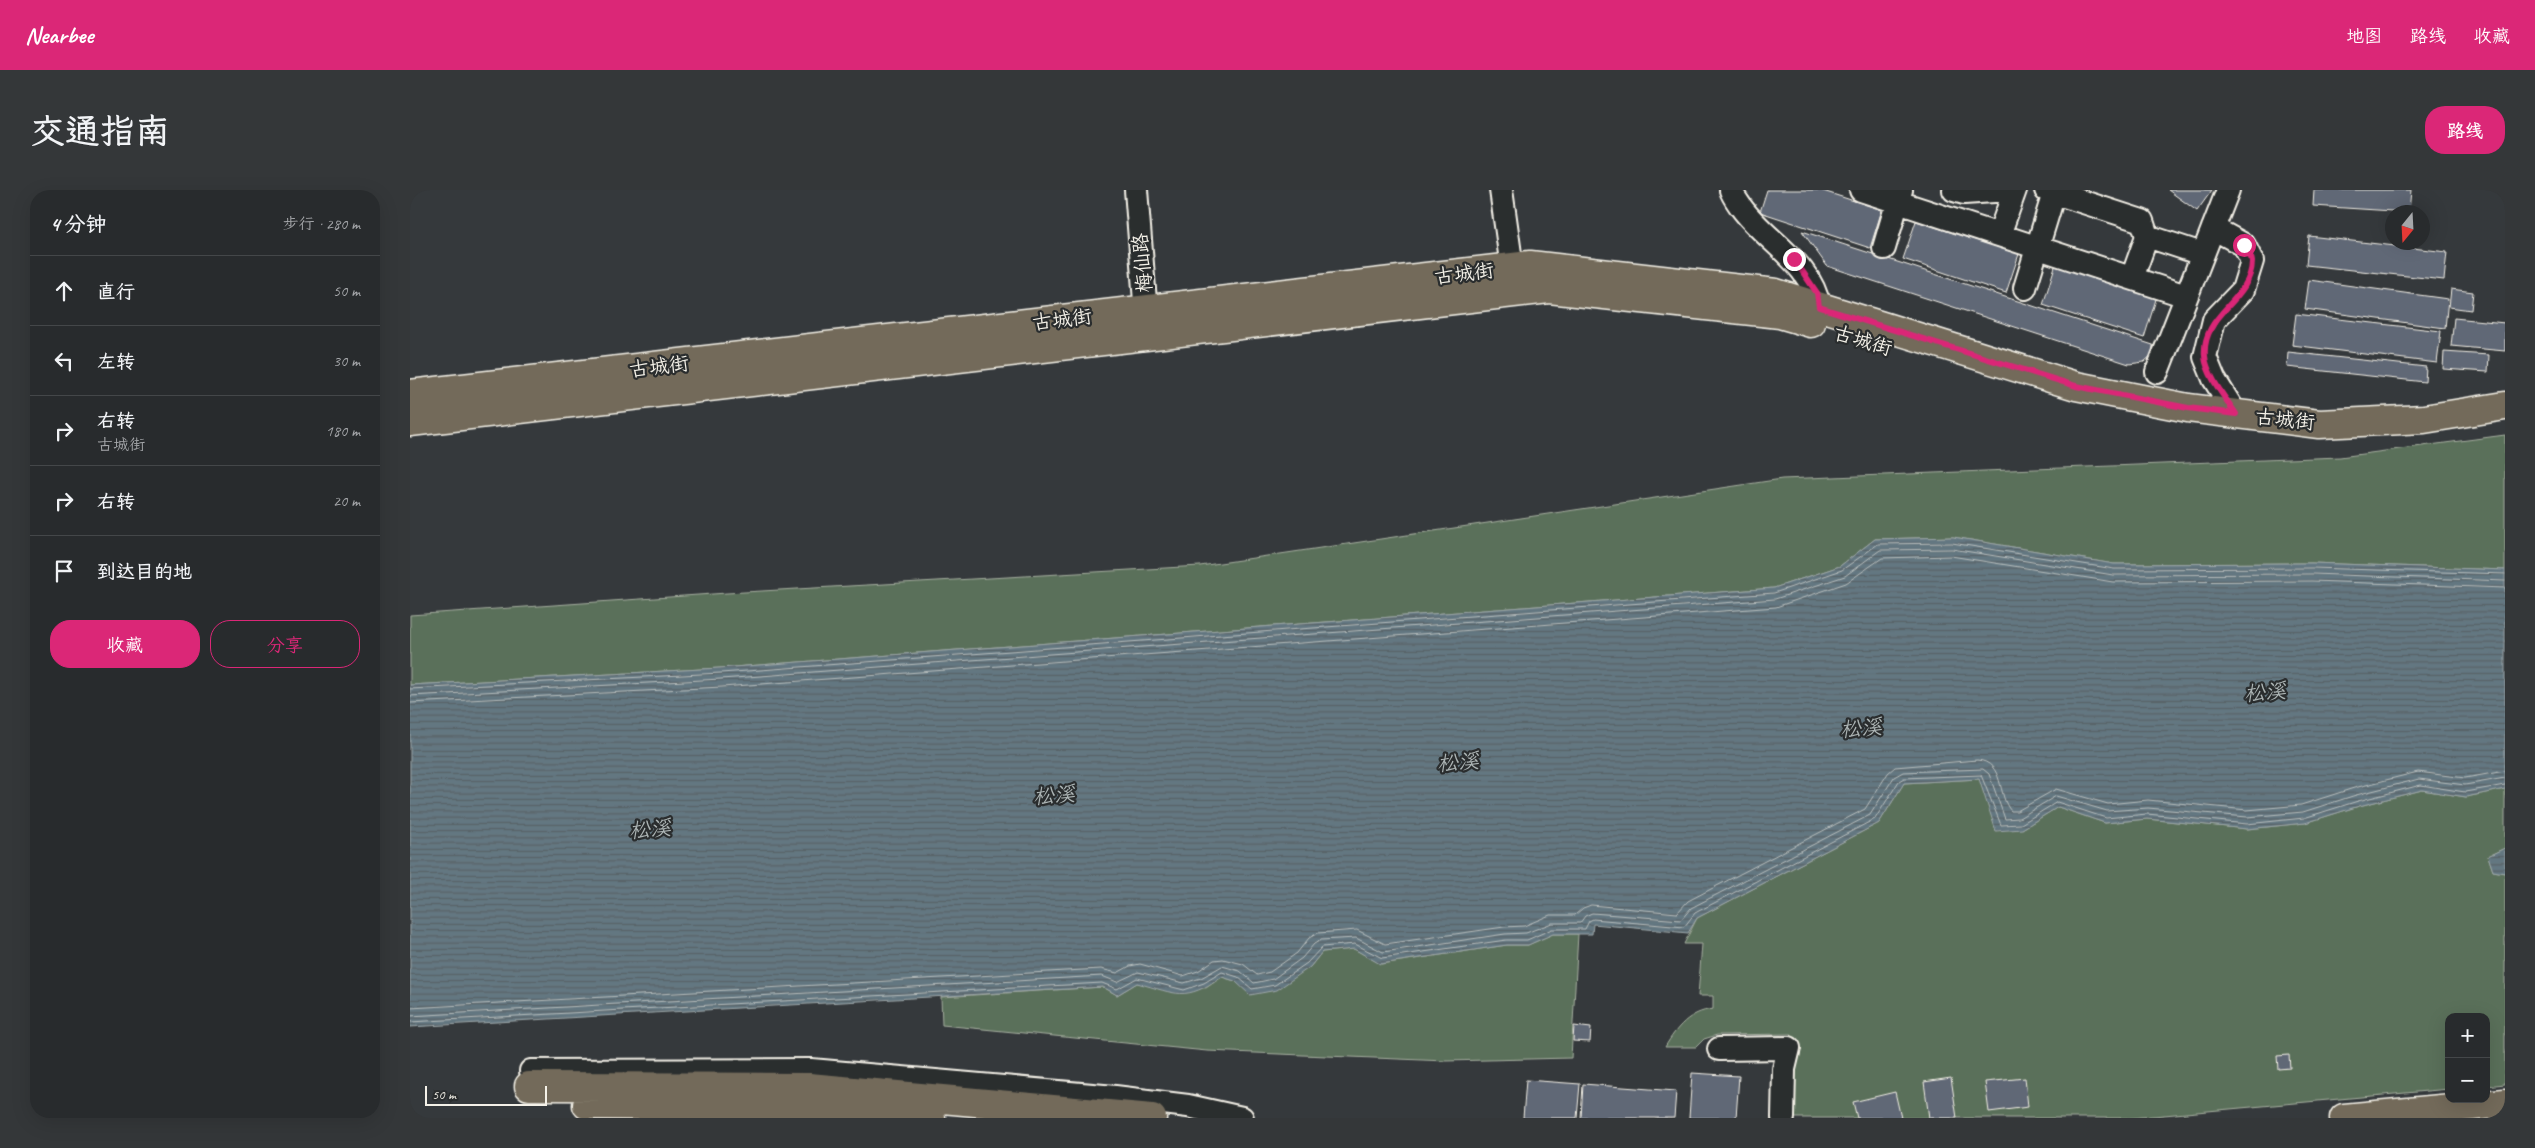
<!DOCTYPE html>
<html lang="zh">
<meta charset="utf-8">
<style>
:root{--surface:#282b2d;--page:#343739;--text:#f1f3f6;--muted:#a5a7aa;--line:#444749;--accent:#db2777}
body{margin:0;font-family:Caveat,"LXGW WenKai TC",sans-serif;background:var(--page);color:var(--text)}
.controls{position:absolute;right:15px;bottom:15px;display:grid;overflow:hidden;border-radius:10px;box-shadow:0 5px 20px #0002}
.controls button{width:45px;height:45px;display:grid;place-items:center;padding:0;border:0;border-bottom:1px solid var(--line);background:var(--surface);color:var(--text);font:25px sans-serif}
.compass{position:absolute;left:1975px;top:15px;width:45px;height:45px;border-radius:50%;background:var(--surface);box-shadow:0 5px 20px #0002;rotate:198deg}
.scale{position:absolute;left:15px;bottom:12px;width:122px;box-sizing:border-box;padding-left:5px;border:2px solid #f4f1e8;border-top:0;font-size:14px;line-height:18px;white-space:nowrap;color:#f4f1e8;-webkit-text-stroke:4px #2a2d2e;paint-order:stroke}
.stop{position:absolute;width:15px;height:15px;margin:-11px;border:4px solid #db2777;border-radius:50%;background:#fff}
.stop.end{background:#db2777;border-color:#fff;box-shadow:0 1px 5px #0008}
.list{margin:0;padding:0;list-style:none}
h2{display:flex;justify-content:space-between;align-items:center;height:65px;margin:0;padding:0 20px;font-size:21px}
h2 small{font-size:16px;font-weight:400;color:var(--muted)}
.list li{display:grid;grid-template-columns:32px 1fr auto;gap:15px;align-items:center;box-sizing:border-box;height:70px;padding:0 20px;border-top:1px solid var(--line)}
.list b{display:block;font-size:19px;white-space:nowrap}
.list p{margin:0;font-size:16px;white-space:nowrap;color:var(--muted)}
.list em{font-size:16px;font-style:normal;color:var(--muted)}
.actions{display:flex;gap:10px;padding:15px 20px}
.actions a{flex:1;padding:11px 0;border:1px solid var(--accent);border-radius:20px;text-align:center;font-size:18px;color:var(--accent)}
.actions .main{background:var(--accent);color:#fff}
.icon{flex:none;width:28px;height:28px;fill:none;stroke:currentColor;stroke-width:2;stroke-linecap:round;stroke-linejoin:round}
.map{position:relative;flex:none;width:2095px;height:928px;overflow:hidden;border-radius:20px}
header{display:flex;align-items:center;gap:30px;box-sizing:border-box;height:70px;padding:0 25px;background:var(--accent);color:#fff}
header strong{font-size:24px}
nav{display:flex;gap:28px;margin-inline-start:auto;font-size:18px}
.intro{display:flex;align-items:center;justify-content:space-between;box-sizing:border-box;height:120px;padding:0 30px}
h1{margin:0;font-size:35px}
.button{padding:12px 22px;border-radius:20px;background:var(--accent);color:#fff;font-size:18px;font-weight:700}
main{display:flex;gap:30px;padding:0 30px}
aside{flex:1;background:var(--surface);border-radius:20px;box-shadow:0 5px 20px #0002}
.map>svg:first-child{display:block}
.grass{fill:#5a6f5a;stroke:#a7b0a1}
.water{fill:url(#water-rules);stroke:#9ea8aa}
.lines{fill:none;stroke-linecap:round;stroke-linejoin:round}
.shore{stroke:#bac0bf;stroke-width:1}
.building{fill:#616876;stroke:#f4f1e8}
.minor-casing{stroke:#f4f1e8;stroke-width:26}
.major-casing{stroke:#f4f1e8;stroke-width:31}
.minor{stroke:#2a2d2e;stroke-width:22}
.major{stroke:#736b5a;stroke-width:28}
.route{stroke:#db2777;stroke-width:6}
.labels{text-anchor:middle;stroke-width:4.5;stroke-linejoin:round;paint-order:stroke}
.street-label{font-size:20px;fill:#f4f1e8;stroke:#2a2d2e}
.water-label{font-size:21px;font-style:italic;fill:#acb4b4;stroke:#2a2d2e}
</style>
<header>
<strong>Nearbee</strong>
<nav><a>地图</a><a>路线</a><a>收藏</a></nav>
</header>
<div class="intro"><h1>交通指南</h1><a class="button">路线</a></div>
<main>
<aside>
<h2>4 分钟<small>步行 · 280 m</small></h2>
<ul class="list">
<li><svg class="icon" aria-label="ahead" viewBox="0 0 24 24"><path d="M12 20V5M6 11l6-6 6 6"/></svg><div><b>直行</b></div><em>50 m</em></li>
<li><svg class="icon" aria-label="left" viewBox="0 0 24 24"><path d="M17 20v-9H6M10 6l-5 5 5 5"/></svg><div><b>左转</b></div><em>30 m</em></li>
<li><svg class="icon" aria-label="right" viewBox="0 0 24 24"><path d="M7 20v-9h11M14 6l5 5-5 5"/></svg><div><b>右转</b><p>古城街</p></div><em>180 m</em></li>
<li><svg class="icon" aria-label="right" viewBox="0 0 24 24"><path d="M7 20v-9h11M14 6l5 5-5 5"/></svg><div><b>右转</b></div><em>20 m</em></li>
<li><svg class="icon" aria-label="arrive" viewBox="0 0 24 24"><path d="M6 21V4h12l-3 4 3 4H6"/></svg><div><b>到达目的地</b></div></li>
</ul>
<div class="actions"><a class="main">收藏</a><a>分享</a></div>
</aside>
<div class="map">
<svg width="2095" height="928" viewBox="0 0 2095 928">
<defs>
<pattern id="water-rules" width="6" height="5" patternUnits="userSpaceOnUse" patternTransform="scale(1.25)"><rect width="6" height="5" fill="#647781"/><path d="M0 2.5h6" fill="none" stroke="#566064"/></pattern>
</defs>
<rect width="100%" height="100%" fill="#35393c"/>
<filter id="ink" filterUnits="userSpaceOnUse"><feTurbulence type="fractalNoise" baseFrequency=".02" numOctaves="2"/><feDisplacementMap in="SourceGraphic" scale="10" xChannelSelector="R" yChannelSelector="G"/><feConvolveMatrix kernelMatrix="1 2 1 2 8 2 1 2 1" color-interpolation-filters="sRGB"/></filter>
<g filter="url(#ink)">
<path class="grass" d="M 2095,245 L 2095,380 L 1902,373 L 1704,374 L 1543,347 L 1465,349 L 1430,376 L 1364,398 L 310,478 L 0,495 L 0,425 L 317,403 L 790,376 L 1372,289 L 1930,267 Z
M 1569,589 L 1612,639 L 1648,617 L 1695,633 L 1737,629 L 1837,639 L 1895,633 L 1949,616 L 2012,600 L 2056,607 L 2095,599 L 2095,658 L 2078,666 L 2083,681 L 2095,683 L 2095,894 L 2076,896 L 2076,827 L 2039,827 L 2039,899 L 1721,928 L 1377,928 L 1381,844 L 1307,845 L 1294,849 L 1286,857 L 1255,857 C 1267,837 1279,822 1303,819 L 1303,806 L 1288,806 L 1292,754 L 1274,754 L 1287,728 L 1469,633 L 1494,593 Z
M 1143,744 L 1168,744 L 1161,868 L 1036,871 L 797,861 L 532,835 L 531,807 L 693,797 L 707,805 L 727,793 L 796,798 L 812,787 L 825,791 L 900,777 L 912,762 L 944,759 L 971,774 L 1097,755 L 1118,755 Z"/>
<path class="water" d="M 1543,347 L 1704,374 L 1902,373 L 2095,380 L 2095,599 L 2056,607 L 2012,600 L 1949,616 L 1895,633 L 1837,639 L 1737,629 L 1695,633 L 1648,617 L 1612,639 L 1586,641 L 1569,589 L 1494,593 L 1469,633 L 1287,728 L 1278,743 L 1183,734 L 1182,744 L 1143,744 L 1118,755 L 1097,755 L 970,774 L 944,759 L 912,762 L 900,777 L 867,800 L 840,805 L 825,791 L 812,787 C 774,812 768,804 727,793 L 707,805 L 693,797 L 0,837 L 0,495 L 310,478 L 1364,398 L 1430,376 L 1465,349 Z
M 2095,658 L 2095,683 L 2083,681 L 2078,666 Z"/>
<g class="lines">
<path class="shore" d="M 0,499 L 311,483 L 1364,403 L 1432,380 L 1468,354 L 1542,353 L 1704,379 L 1902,378 L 2095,384
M 0,506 L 311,489 L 1365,409 L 1435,386 L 1470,360 L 1542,359 L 1703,385 L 1902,384 L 2095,391
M 0,513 L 312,497 L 1366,417 L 1436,393 L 1472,368 L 1541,366 L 1703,392 L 1902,391 L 2095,398
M 0,818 L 691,779 L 707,783 L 720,776 L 730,774 L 773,786 L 788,781 L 804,770 L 813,769 L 833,774 L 847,785 L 860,782 L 887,763 L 899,748 L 908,743 L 947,740 L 975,754 L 1094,737 L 1114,736 L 1140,725 L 1165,725 L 1173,718 L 1181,715 L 1267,723 L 1278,711 L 1455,619 L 1478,583 L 1485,577 L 1567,570 C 1595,572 1587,606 1601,621 L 1607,621 L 1646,599 L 1698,614 L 1738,610 L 1837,620 L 1891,615 L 1944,598 L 2008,582 L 2055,588 L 2095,581
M 0,826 L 692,786 L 707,792 L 728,782 L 774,793 L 791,788 L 812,776 L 830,781 L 844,793 L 863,789 L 892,768 L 904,754 L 911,750 L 946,748 L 973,762 L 1095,744 L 1116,743 L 1142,733 L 1170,733 L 1175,726 L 1182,723 L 1271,730 L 1281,718 L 1460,625 L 1484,587 L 1493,582 L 1573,579 L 1579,584 L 1595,629 L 1609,628 L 1646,606 L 1697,621 L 1738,618 L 1837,627 L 1893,622 L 1946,605 L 2009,589 L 2055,595 L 2095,588
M 0,832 L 692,793 L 707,799 L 727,788 L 774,800 L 794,793 L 812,782 L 828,787 L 842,799 L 865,795 L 897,773 L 912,757 L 945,754 L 972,768 L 1096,750 L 1117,750 L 1142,739 L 1175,739 L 1179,731 L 1183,729 L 1274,737 L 1285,723 L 1465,629 L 1489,591 L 1494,588 L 1571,585 L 1591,635 L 1611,634 L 1647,612 L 1696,628 L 1737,624 L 1837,634 L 1894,628 L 1948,611 L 2011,595 L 2055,602 L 2095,595"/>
</g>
<path class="building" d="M 1357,0 L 1410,0 L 1472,20 L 1460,58 L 1350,22 Z
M 1758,0 L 1802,0 L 1787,21 Z
M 1904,0 L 2001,0 L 1999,22 L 1903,16 Z
M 1506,31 L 1609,64 L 1596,103 L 1493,69 Z
M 1392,41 L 1743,155 L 1743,164 L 1734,172 L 1719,174 L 1417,76 Z
M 1899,46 L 2037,62 L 2034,90 L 1896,75 Z
M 1646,73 L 1747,106 L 1734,148 L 1633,115 Z
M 1899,90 L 2038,109 L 2035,138 L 1895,119 Z
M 2041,99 L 2063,102 L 2061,120 L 2039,117 Z
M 1886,124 L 2031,141 L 2027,173 L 1882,155 Z
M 2044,128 L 2095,133 L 2095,161 L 2041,156 Z
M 1878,162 L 2016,177 L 2015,192 L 1877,177 Z
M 2034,162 L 2079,165 L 2078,182 L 2033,179 Z
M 1164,836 L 1181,838 L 1180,852 L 1163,851 Z
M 1879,865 L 1880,878 L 1868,879 L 1867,866 Z
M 1282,883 L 1329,886 L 1326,928 L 1279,928 Z
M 1541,888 L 1547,928 L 1519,928 L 1514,892 Z
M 1615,888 L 1618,917 L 1579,922 L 1575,892 Z
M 1116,890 L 1170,894 L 1167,928 L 1113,928 Z
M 1173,894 L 1266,901 L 1264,928 L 1171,928 Z
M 1485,902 L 1491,928 L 1447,928 L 1443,912 Z"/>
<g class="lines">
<defs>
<path id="minor" d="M 726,0 L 737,136
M 1091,0 L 1102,78
M 1321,0 C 1323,6 1327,11 1331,17 C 1355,51 1402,73 1409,117
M 1451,0 L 1776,106
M 1544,0 L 1554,3 L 1599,0
M 1636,0 L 1732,31 L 1737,46 L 1792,64
M 1803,38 L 1834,55 L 1842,71 L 1833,100 L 1804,130 L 1795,167 L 1804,189 L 1826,224
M 1589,45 L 1605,0
M 1474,58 L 1491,0
M 1722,88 L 1737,46
M 1615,98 L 1644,3
M 1747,182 L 1818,0
M 1309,859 L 1379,858 L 1374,879 L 1373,928
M 121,881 L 401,880 L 705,907 L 778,916 L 832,928"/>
<path id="major" d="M 0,204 L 1120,75 L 1366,103 L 1666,196 L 1778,218 L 1909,234 L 2014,229 L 2095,216
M 0,232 L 1139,99 L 1370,124 L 1401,133
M 119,896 L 399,897 L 742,928
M 177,915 L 396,917 L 521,928
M 1934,928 L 2095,913"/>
</defs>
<use href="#minor" class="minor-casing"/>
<use href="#major" class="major-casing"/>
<use href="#minor" class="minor"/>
<use href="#major" class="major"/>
</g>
</g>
<g class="lines" filter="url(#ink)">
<path class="route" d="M 1384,69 L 1407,103 L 1409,117 L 1666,196 L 1778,218 L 1826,224 C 1816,209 1796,184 1795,166 C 1791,124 1841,111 1842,72 C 1842,67 1837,60 1834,55"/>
</g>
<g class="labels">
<g class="street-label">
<text transform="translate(732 73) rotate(-95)" y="7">梅仙路</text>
<text transform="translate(1054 83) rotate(-7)" y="7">古城街</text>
<text transform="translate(652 129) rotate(-7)" y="7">古城街</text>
<text transform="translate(1453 150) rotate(17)" y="7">古城街</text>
<text transform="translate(249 176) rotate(-7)" y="7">古城街</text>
<text transform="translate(1875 229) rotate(6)" y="7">古城街</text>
</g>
<g class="water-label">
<text transform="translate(1855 502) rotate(-5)" y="7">松溪</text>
<text transform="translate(1451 538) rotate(-5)" y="7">松溪</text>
<text transform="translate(1048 572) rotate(-5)" y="7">松溪</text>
<text transform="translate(644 605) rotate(-5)" y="7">松溪</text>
<text transform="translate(240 639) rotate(-5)" y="7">松溪</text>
</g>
</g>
</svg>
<div class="controls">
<button>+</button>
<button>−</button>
</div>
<svg class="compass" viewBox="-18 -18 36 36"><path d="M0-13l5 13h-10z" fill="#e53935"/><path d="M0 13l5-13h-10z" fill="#a5a7aa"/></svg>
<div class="scale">50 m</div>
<div class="stop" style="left:1834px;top:55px"></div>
<div class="stop end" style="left:1384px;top:69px"></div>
</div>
</main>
